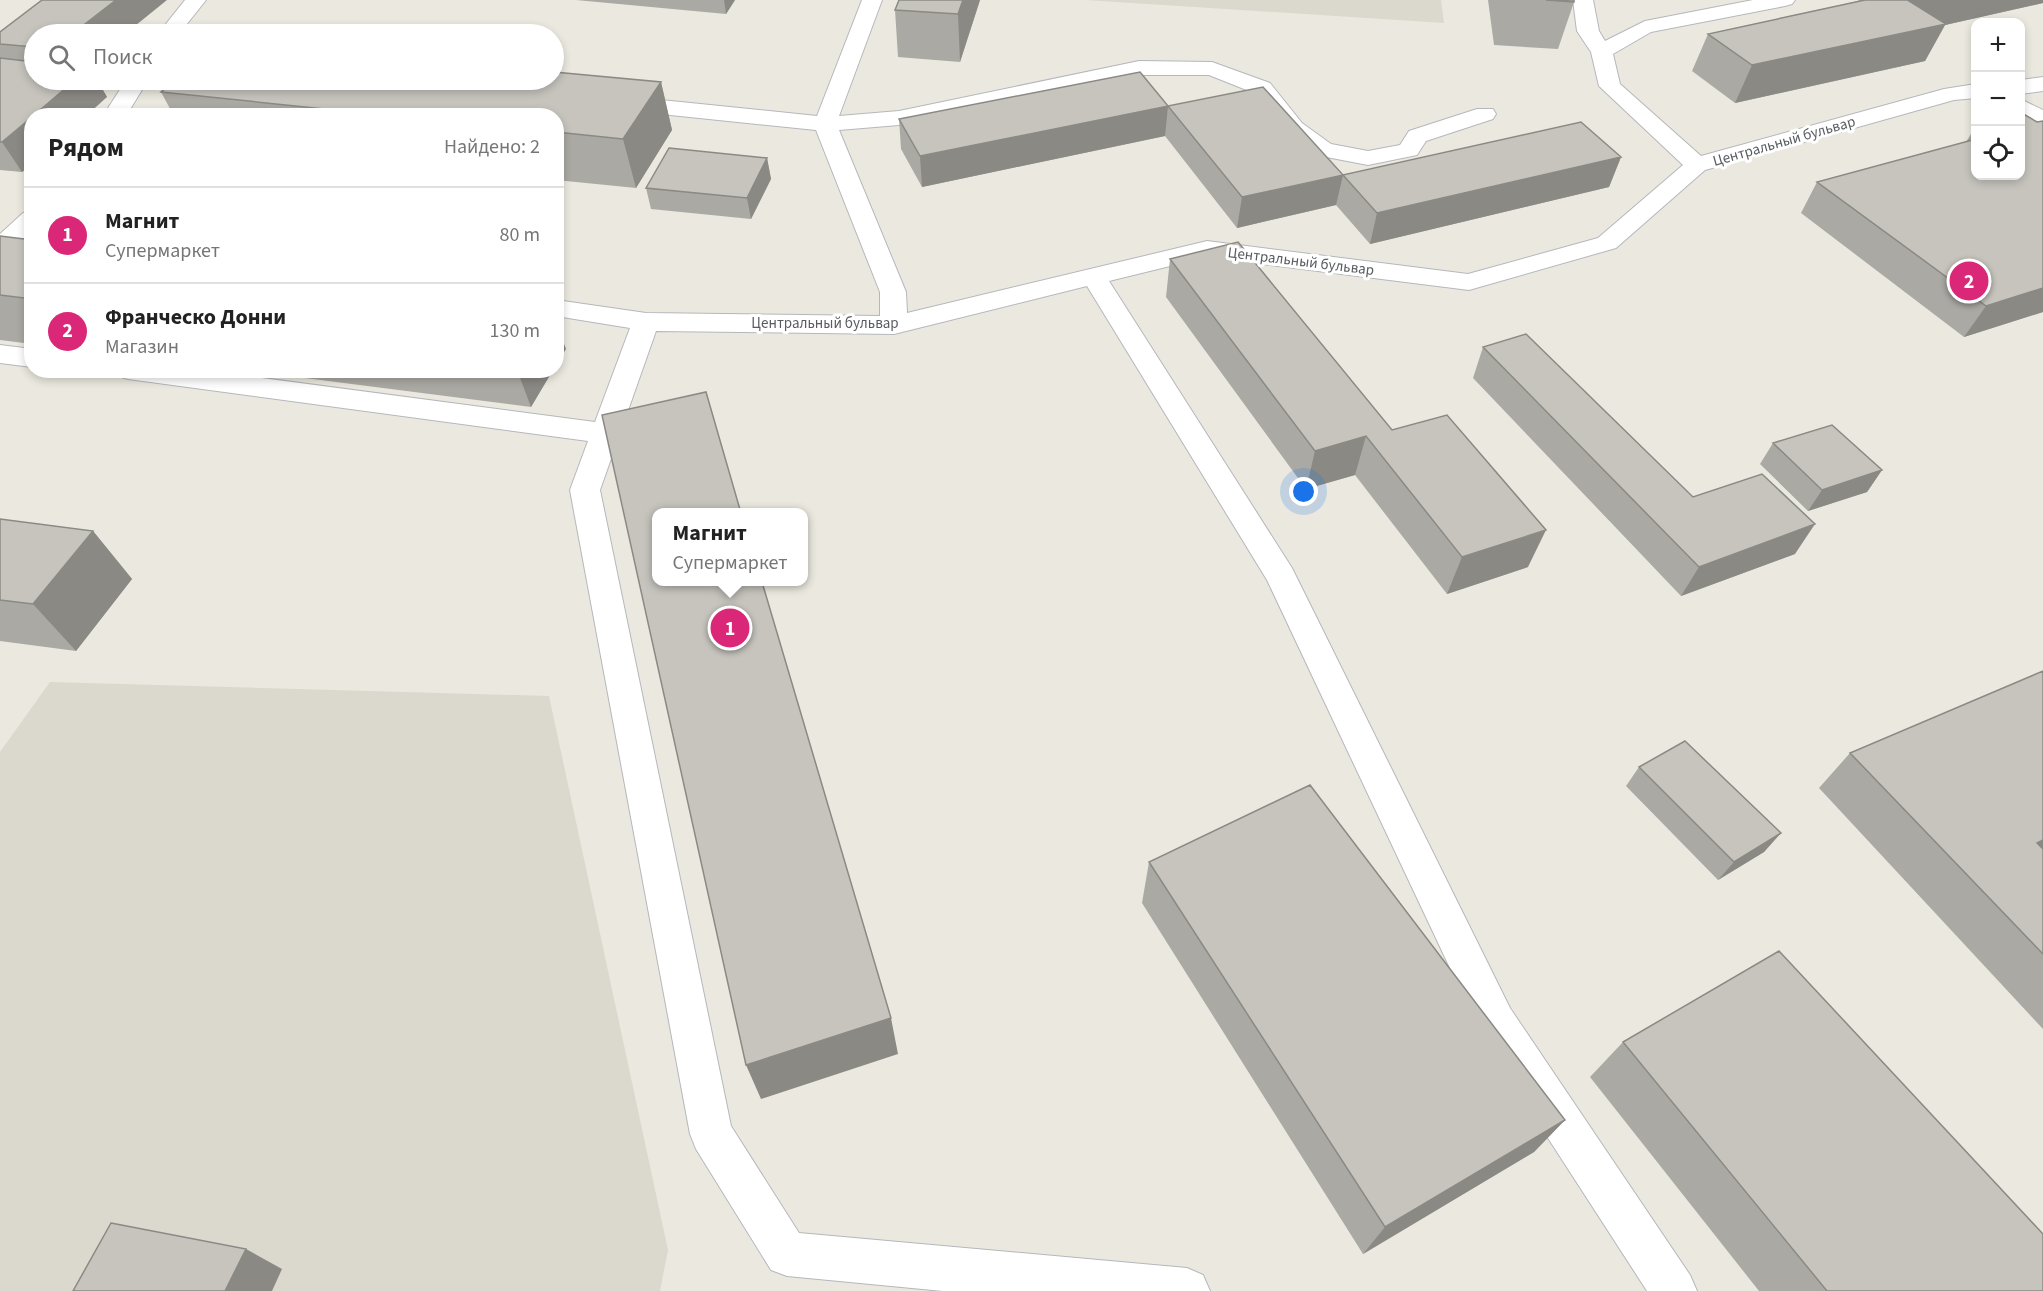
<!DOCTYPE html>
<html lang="ru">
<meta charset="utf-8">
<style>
:root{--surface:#fff;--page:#f2f2f2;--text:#222;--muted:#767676;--line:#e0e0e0;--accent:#db2777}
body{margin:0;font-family:"Source Sans 3",sans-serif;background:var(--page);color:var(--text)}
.controls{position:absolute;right:18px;top:18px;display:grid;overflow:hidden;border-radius:12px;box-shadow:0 3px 9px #0003}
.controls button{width:54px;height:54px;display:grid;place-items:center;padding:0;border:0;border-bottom:2px solid var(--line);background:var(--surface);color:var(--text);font:30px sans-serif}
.you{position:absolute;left:1304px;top:492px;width:21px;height:21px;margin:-15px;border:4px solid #fff;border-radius:50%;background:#1a73e8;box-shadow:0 0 0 9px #1a73e833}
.badge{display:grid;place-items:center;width:39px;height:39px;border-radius:50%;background:var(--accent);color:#fff;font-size:20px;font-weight:700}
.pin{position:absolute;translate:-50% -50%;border:3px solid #fff;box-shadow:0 2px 6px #0006}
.popup{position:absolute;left:652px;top:508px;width:156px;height:78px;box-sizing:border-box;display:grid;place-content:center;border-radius:12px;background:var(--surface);filter:drop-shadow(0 2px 4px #0005);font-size:20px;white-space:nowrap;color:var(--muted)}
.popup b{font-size:22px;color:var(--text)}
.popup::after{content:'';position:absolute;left:50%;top:100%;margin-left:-12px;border:12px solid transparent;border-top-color:var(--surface)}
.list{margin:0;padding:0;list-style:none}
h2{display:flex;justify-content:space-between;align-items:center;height:78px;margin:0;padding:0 24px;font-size:26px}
h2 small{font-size:20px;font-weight:400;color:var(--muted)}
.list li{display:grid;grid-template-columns:39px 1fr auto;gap:18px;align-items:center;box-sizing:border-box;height:96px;padding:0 24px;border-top:2px solid var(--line)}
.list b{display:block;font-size:22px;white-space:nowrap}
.list p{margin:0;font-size:20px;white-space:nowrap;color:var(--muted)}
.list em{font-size:20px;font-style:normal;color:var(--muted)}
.icon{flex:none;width:33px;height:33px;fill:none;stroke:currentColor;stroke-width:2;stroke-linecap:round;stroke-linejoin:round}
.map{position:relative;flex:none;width:2043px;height:1291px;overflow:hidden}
.search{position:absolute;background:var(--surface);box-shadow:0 3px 9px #0003;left:24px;top:24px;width:540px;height:66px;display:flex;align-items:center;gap:15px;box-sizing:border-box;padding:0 21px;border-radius:33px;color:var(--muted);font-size:22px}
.panel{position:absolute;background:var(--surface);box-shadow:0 3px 9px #0003;left:24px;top:108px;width:540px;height:270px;border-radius:24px}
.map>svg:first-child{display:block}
.education{fill:#dbd8cd}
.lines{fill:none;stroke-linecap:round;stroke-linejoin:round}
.minor-casing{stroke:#b5b7bc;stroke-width:2}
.minor{fill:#fff;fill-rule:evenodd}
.wall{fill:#aaa9a3}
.shaded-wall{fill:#8b8984}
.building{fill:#c6c4bd;stroke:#8b8984;stroke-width:1.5}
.labels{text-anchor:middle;stroke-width:6;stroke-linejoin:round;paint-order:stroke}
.far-street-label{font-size:15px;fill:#585c60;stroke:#fff}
</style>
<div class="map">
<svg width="2043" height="1291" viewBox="0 0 2043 1291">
<rect width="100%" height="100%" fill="#ebe9df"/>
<path class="education" d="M 1085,0 L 1441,0 L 1444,23 Z
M 50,682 L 549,696 L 668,1250 L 660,1291 L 0,1291 L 0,752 Z"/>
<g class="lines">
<defs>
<path id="minor" d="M 185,0 L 206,0 L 179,34 L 158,34 Z
M 862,0 L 882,0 L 839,116 L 899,111 L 1139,61 L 1212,62 L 1270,83 L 1302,123 L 1331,144 L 1368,151 L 1400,145 L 1409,131 L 1477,109 L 1493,109 L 1496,114 L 1493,119 L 1426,141 L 1417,155 L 1368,165 L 1316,155 L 1286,133 L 1254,93 L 1209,75 L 1139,75 L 899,125 L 839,130 L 906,292 L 907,313 L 1207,241 L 1468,274 L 1598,238 L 1683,165 L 1599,86 L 1591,52 L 1577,31 L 1573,0 L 1593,0 L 1599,31 L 1605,41 L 1645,21 L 1753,0 L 1795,0 L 1792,4 L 1785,6 L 1651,32 L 1613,54 L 1620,84 L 1701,156 L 1944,89 L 1976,84 L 1976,98 L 1954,100 L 1705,170 L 1616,248 L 1469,290 L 1207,257 L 1109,281 L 1292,568 L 1510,1008 L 1690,1275 L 1697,1291 L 1647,1291 L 1482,1036 L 1267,580 L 1087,286 L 894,334 L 656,331 L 600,490 L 731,1126 L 799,1233 L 1187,1268 L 1203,1275 L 1210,1291 L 943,1291 L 787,1276 L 771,1270 L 696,1149 L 690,1134 L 570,490 L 588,441 L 128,379 L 118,376 L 114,370 L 202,370 L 595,422 L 630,328 L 556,316 L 556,300 L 646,313 L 880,316 L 880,292 L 816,130 L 622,110 L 614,108 L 611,103 L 614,98 L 622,96 L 817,116 Z
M 2043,77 L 2043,91 L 2020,94 L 2020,80 Z
M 126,80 L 148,80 L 126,116 L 103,116 Z
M 2020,99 L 2043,110 L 2043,126 L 2020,116 Z
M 32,211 L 32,232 L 9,252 L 0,255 L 0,234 L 23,213 Z
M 0,345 L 32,349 L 32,367 L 0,363 Z"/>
</defs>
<use href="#minor" class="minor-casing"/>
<use href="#minor" class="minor"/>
</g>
<path class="wall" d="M 576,0 L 735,0 L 726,14 Z
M 899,0 L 980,0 L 960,62 L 898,57 L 895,10 Z
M 1488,0 L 1574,0 L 1574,2 L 1558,49 L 1494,45 Z
M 1859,0 L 2043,0 L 2043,3 L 1945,25 L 1925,61 L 1735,103 L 1692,71 L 1708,34 L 1858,1 Z
M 0,32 L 34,34 L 34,80 L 97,80 L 107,97 L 32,116 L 32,164 L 22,172 L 0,170 Z
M 554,72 L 661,82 L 672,130 L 636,188 L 556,180 L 556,116 L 174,116 L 161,92 L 175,80 L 554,80 Z
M 1168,106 L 1343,175 L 1621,157 L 1609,187 L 1370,244 L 1336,205 L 1237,228 L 1165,136 L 922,187 L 901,149 L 899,119 Z
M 1976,126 L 1976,176 L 2043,312 L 1964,337 L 1801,213 L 1817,182 L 1966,142 Z
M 767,158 L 771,179 L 751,219 L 651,209 L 646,188 Z
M 32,240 L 32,344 L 0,340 L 0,295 Z
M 1170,259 L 1392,430 L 1528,567 L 1447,594 L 1355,475 L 1306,489 L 1166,297 Z
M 1483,347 L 1693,497 L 1795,554 L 1681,596 L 1473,378 Z
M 243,370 L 553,370 L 531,407 Z
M 1773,443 L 1882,470 L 1867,492 L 1808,511 L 1760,464 Z
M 0,519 L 93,531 L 132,579 L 76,651 L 0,641 Z
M 2043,671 L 2043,1029 L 1819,788 L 1850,753 Z
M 1639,767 L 1781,833 L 1764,852 L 1718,880 L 1626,786 Z
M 1149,862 L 1565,1120 L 1534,1152 L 1363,1254 L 1142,903 Z
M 1623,1042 L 2043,1291 L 1759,1291 L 1590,1077 Z"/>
<path class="shaded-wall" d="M 116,0 L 167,0 L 125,34 L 72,34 Z
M 724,0 L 735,0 L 726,14 Z
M 963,0 L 980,0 L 960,62 L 958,14 Z
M 1912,0 L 2043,0 L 2043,3 L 1945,25 L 1925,61 L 1735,103 L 1752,65 Z
M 75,80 L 97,80 L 107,97 L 86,116 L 33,116 Z
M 661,82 L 672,130 L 636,188 L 623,139 Z
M 1168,106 L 1165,136 L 922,187 L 920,156 Z
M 32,117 L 32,164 L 22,172 L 2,142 Z
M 1621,157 L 1609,187 L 1370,244 L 1377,213 Z
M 767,158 L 771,179 L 751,219 L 747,198 Z
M 1343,175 L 1336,205 L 1237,228 L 1242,197 Z
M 2043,288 L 2043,312 L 1964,337 L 1986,306 Z
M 556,323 L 566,349 L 556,365 Z
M 517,370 L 553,370 L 531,407 Z
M 1366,436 L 1355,475 L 1306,489 L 1315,451 Z
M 1882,470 L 1867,492 L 1808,511 L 1822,490 Z
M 1815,524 L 1795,554 L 1681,596 L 1699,567 Z
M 1546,530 L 1528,567 L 1447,594 L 1462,557 Z
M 93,531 L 132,579 L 76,651 L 33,604 Z
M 1781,833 L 1764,852 L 1718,880 L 1734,862 Z
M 2043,840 L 2043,854 L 2037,843 Z
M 891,1018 L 898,1054 L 761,1099 L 746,1065 Z
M 1565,1120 L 1534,1152 L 1363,1254 L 1385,1227 Z
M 246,1249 L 282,1269 L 272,1291 L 225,1291 Z"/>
<path class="building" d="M 42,0 L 116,0 L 72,34 L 34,34 L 34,47 L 0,44 L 0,32 Z
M 899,0 L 963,0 L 958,14 L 895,10 Z
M 1546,0 L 1574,0 L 1574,2 Z
M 1865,0 L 1912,0 L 1909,1 L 1946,24 L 1752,65 L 1708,34 Z
M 0,58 L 34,62 L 34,80 L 75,80 L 33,116 L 32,116 L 32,117 L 2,142 L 0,142 Z
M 554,72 L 661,82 L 623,139 L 556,132 L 556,116 L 392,116 L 161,92 L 175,80 L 554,80 Z
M 1140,72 L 1168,106 L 1263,87 L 1343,175 L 1581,122 L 1621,157 L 1377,213 L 1343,175 L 1242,197 L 1168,106 L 920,156 L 899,119 Z
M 2020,112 L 2037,122 L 2043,121 L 2043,288 L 1986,306 L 1817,182 L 1976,139 L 1976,176 L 2020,176 Z
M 669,148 L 767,158 L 747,198 L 646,188 Z
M 0,236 L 32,240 L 32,299 L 0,295 Z
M 1238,242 L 1392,430 L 1447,415 L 1546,530 L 1462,557 L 1366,436 L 1315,451 L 1170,259 Z
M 1526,334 L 1693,497 L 1762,474 L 1815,524 L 1699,567 L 1483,347 Z
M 706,392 L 741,513 L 657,513 L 657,582 L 762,582 L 891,1018 L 746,1065 L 602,415 Z
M 1832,425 L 1882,470 L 1822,490 L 1773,443 Z
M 0,519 L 93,531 L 33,604 L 0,600 Z
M 2043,671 L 2043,840 L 2037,843 L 2043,849 L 2043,954 L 1850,753 Z
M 1685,741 L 1781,833 L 1734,862 L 1639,767 Z
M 1310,785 L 1565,1120 L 1385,1227 L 1149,862 Z
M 1779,951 L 2043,1234 L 2043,1291 L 1827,1291 L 1623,1042 Z
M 111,1223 L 246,1249 L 225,1291 L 73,1291 Z"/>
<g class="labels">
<g class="far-street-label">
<text transform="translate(1784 141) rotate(-16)" y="5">Центральный бульвар</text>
<text transform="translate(1301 261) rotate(7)" y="5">Центральный бульвар</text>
<text x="825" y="328">Центральный бульвар</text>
</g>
</g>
</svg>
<div class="controls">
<button>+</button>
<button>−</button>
<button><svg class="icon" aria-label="locate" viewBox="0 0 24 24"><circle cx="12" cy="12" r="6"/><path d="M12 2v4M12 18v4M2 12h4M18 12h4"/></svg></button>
</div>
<div class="you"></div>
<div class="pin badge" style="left:730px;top:628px">1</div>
<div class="popup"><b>Магнит</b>Супермаркет</div>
<div class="pin badge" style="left:1969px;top:281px">2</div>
<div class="search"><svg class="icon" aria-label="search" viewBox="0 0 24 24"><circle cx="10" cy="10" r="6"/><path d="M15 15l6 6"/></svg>Поиск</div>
<section class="panel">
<h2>Рядом<small>Найдено: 2</small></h2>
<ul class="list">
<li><span class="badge">1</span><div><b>Магнит</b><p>Супермаркет</p></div><em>80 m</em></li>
<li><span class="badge">2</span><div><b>Франческо Донни</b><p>Магазин</p></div><em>130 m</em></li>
</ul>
</section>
</div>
